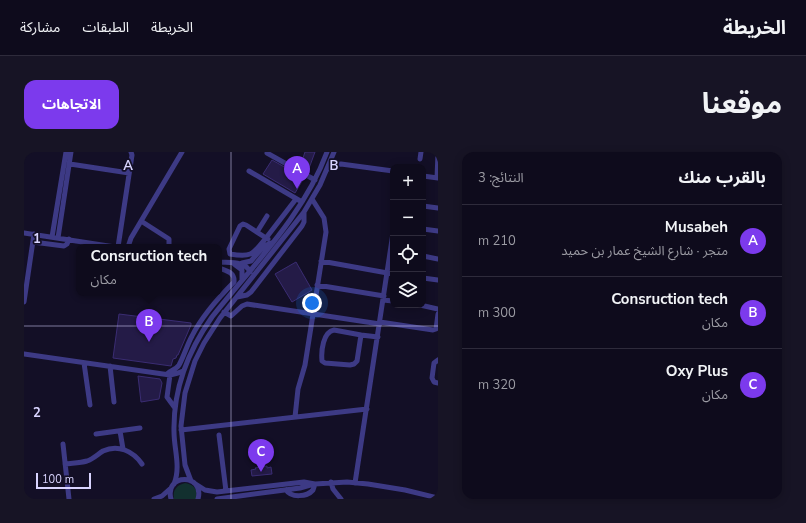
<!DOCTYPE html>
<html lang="ar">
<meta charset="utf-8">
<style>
:root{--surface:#0e0b1c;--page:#171425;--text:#f1f3f6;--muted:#9b9ba3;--line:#2e2b3b;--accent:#7c3aed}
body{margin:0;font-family:"Nunito Sans","Noto Sans Arabic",sans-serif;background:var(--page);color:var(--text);direction:rtl}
.controls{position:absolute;right:12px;top:12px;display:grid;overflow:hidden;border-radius:8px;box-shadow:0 2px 10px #0003}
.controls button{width:36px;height:36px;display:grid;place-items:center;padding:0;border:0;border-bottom:1px solid var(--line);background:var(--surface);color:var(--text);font:20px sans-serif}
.scale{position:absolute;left:12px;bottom:10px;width:55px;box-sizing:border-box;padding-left:4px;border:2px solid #d9d4ff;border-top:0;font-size:11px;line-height:14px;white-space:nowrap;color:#d9d4ff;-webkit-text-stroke:3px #130f26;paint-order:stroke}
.you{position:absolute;left:288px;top:151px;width:14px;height:14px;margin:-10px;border:3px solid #fff;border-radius:50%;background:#1a73e8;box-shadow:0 0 0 6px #1a73e833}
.badge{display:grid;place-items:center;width:26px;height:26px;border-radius:50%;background:var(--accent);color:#fff;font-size:13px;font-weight:700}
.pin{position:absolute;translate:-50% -33px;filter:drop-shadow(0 1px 2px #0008)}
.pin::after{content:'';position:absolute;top:21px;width:14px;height:12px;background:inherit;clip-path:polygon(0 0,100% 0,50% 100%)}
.popup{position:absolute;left:52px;top:92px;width:146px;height:52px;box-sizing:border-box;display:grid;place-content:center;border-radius:8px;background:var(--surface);filter:drop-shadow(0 1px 3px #0005);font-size:13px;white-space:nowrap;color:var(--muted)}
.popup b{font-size:15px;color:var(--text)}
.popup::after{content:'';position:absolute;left:50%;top:100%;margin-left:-8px;border:8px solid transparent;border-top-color:var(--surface)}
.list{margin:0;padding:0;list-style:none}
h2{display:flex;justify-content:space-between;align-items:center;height:52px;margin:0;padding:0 16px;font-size:17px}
h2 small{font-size:13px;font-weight:400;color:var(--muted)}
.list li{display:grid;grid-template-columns:26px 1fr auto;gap:12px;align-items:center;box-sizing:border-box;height:72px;padding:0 16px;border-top:1px solid var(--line)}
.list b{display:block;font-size:15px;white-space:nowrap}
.list p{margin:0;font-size:13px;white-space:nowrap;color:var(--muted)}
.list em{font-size:13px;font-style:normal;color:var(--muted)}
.icon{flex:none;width:22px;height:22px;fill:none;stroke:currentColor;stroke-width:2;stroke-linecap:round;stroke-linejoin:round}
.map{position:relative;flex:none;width:414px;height:347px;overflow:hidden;direction:ltr;border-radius:12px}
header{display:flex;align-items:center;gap:24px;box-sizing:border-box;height:56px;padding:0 20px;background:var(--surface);border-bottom:1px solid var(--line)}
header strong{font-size:19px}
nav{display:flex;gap:22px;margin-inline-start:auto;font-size:14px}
.intro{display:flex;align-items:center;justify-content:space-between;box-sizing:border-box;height:96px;padding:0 24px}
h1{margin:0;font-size:28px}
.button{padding:10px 18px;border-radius:12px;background:var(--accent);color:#fff;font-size:14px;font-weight:700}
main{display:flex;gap:24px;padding:0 24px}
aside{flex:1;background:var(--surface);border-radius:12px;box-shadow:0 2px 10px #0003}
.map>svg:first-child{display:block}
.green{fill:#12302f}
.building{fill:#241b47;stroke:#3b2d73}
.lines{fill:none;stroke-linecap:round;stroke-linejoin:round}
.minor{stroke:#3d3a85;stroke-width:5}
.grid{fill:none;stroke:#d9d4ff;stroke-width:1;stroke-opacity:0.55}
.grid-label{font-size:13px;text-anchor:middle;font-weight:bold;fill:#d9d4ff;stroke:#130f26;stroke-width:3.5;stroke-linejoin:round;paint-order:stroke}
</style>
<header>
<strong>الخريطة</strong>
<nav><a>الخريطة</a><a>الطبقات</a><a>مشاركة</a></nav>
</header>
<div class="intro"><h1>موقعنا</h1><a class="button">الاتجاهات</a></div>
<main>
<aside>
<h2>بالقرب منك<small>النتائج: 3</small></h2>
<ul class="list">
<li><span class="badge">A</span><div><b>Musabeh</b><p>متجر · شارع الشيخ عمار بن حميد</p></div><em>210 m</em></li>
<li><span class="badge">B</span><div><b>Consruction tech</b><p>مكان</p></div><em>300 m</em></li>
<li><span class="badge">C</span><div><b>Oxy Plus</b><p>مكان</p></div><em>320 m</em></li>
</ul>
</aside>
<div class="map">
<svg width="414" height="347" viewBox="0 0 414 347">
<rect width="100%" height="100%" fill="#130f26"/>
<path class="green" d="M 161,331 C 171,333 173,337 173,347 L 150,347 C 148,338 153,333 161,331 Z"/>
<path class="building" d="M 281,0 L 291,0 L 284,19 L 276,15 Z
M 248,8 L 280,26 L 271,41 L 239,22 Z
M 272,110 L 288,138 L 268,150 L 251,122 Z
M 95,162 L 167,171 L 167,173 L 154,203 L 153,203 L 152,206 L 149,207 L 147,214 L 89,206 Z
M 114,224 L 136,227 L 138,231 L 135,247 L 117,250 Z
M 243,314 L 243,316 L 247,315 L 248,322 L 228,324 L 227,318 L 232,317 L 231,316 Z"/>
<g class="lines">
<path class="minor" d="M 243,1 L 291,28
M 396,7 L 397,0
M 46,12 L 105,21
M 304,17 L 311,13 L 317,12 L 369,19
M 225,19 L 278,50
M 399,24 L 414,26
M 413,26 L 414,1
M 399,54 L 414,56
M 117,69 L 145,87 L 145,95
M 219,72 L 222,73 L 242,86 C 229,102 228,106 206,102 L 205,97 L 216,74 Z
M 399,77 L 414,79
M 233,80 L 243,64
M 0,81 L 91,95
M 28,85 L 42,0
M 34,86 L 47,0
M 244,87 L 242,86 L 272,47
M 9,90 L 40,94 L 43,92 L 45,87
M 94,95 L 108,3 L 107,0
M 104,95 L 107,86 L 158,0
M 399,104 L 414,107
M 297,109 L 369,122
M 195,110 C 205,111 222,109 226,120
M 218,111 L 227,109 L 240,94 L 247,91
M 210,112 L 218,118 L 218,127
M 399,126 L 414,128
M 293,133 L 360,144
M 213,145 L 223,143 L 227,140 L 278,74 L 280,70 L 280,61
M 359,148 L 369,149
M 0,150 L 10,82
M 396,153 L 414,157
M 200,160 L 207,164 L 218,154 L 223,152 L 356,172
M 356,170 L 409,178 L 412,177 L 414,162
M 310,178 L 337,183 L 333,209 L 330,212 L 326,213 L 301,211 L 298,209 C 297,199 299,180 310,178 Z
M 337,183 L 354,185
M 0,202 L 146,223 L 154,221 L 159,219
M 414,208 L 410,211 L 408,226 L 410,230 L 414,231
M 60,211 L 66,253
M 86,214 L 90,250
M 143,222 C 146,218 152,218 155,213 C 160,204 163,193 168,184 C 178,164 194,146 210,130 C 211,120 202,119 195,116
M 146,223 L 143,245 L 151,256
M 271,265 L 274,237 L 281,213 L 302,80 L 300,66 L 288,47
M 157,278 L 343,257
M 96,279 L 99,297
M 72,282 L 116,276
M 195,283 L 202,339
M 39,292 L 45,347
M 41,312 C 48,311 56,311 63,309 C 69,307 74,302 79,299 C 94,292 109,299 118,312
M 167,329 L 161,313 L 157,274 L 161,241 L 171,209 L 180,191 L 196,166 L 280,60 L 296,33 L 310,0
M 307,330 L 309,337 L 317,347
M 170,331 L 181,338 L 193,340 L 280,330 L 291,332 L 323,330 L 344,332 L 381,338 L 414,346
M 331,331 L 369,81
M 150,332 C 157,315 150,297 150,280 C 149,238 164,199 188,165 C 229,113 280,63 303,0
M 262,338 C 267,346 283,345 289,338 L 291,332
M 130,347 L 138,344 L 147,336
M 147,347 C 140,321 181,321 174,347
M 193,347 L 276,336 L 290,332"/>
</g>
<path class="grid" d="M 207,0 L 207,347M 0,174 L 414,174"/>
<g class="grid-label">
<text x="104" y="18">A</text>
<text x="310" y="18">B</text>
<text x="13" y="91">1</text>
<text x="13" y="265">2</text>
</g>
</svg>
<div class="controls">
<button>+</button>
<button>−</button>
<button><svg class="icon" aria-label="locate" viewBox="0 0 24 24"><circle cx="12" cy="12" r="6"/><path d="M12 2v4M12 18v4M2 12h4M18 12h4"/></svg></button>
<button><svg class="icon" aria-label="layers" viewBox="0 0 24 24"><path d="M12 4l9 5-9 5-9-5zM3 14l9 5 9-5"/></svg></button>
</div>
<div class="scale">100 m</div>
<div class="you"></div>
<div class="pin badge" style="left:273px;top:37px">A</div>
<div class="pin badge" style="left:125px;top:190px">B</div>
<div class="popup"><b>Consruction tech</b>مكان</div>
<div class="pin badge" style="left:237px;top:320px">C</div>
</div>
</main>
